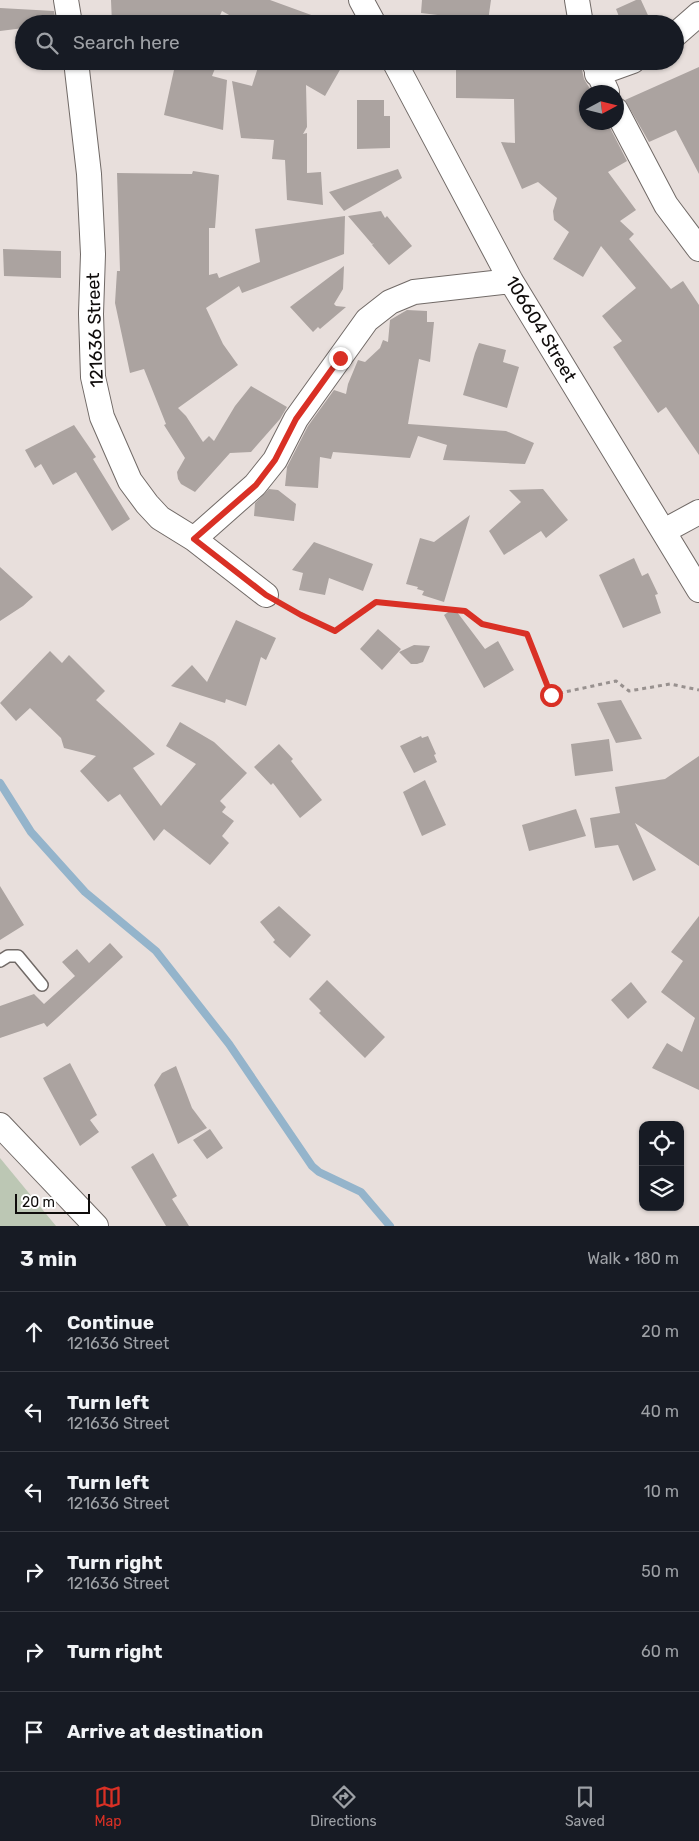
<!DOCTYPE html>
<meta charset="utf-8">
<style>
:root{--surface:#171b24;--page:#242831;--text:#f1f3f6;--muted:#9ea1a6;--line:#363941;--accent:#d93025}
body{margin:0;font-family:Rubik,sans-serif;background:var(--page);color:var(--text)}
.controls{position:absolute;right:15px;bottom:15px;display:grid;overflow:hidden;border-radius:10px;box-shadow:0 1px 4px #0004}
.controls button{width:45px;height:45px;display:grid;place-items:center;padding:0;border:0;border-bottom:1px solid var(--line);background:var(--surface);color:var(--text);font:25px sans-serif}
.compass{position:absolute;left:579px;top:85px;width:45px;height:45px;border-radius:50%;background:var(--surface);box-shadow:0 1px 4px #0004;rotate:83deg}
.scale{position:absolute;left:15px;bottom:12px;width:75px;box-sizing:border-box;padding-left:5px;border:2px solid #0f0c0b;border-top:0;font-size:14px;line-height:18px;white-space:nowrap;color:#0f0c0b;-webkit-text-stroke:4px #fff;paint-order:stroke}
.stop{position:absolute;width:15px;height:15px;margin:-11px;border:4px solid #d93025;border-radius:50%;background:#fff}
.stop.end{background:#d93025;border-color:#fff;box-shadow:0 1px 5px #0008}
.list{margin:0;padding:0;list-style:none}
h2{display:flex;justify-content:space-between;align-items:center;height:65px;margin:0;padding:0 20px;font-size:21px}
h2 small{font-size:16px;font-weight:400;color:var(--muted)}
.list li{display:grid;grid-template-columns:32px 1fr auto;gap:15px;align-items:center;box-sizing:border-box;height:80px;padding:0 20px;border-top:1px solid var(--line)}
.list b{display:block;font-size:19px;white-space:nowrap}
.list p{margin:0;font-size:16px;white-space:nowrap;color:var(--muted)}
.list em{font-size:16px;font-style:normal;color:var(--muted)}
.icon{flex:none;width:28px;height:28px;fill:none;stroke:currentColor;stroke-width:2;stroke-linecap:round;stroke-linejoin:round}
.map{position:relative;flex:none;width:699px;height:1226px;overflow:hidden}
.search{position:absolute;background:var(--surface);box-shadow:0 1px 4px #0004;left:15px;right:15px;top:15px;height:55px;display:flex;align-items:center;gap:12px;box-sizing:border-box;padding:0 18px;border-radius:28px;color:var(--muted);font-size:19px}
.sheet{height:545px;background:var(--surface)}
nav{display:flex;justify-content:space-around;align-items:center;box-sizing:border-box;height:70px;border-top:1px solid var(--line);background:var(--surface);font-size:14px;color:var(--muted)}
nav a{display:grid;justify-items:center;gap:2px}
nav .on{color:var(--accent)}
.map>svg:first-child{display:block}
.green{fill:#bcc7b4}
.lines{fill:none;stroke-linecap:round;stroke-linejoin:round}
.stream{stroke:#94b4cb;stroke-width:8}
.building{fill:#aba3a0}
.lane-casing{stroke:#716a67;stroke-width:14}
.street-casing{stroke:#716a67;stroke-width:26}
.path{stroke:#98918f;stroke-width:3;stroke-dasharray:4 4;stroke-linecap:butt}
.lane{stroke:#fff;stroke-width:11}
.street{stroke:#fff;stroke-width:24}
.route{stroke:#d93025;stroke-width:6}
.labels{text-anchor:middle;stroke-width:4;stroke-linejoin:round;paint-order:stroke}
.street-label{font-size:18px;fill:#0f0c0b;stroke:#fff}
</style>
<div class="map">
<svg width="699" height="1226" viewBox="0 0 699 1226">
<rect width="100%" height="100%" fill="#e8dfdc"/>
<path class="green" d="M 0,1158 L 56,1226 L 0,1226 Z"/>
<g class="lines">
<path class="stream" d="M 0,783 L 31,832 L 85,892 L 156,951 L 229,1044 L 312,1166 L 319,1172 L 361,1192 L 390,1226"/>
</g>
<path class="building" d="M 111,0 L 270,0 L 314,16 L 312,24 L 245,24 L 222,11 L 216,24 L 112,24 Z
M 422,0 L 491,0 L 488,21 L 421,13 Z
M 636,0 L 641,0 L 652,24 L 622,24 L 616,9 Z
M 0,8 L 54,11 L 56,23 L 24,24 L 24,28 L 0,31 Z
M 176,61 L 218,61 L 212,76 L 227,80 L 223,130 L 164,115 Z
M 260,61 L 345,61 L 325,96 L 306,85 L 307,127 L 303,134 L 307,133 L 307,173 L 321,172 L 323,205 L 287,200 L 285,160 L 272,159 L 274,140 L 241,138 L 232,81 L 252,86 Z
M 519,61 L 580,61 L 584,79 L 592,92 L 586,92 L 586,122 L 607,122 L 627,161 L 608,172 L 636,210 L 620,221 L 634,234 L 629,239 L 671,289 L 683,281 L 699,305 L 699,455 L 666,407 L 658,413 L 613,347 L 622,341 L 602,316 L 636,288 L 601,246 L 583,277 L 553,259 L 569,232 L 554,220 L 553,211 L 557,198 L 538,182 L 522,189 L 501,142 L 515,143 L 514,99 L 456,98 L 456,65 L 520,65 Z
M 699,67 L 699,174 L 676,130 L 649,142 L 625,100 Z
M 357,100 L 384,100 L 384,116 L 390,116 L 390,148 L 357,149 Z
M 398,169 L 402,178 L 344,211 L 329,192 Z
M 193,171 L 219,175 L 215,228 L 209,228 L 209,275 L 217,273 L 219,278 L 260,262 L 255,229 L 345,216 L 344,254 L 242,293 L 239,286 L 206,308 L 223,344 L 238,365 L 178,408 L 186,416 L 203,442 L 209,436 L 214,441 L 235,406 L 251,386 L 287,407 L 280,419 L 251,452 L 230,453 L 195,492 L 181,484 L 178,479 L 177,472 L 185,458 L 164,425 L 166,424 L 144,369 L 130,373 L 115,303 L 117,271 L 120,271 L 117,173 L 192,174 Z
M 381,211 L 385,218 L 387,216 L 412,246 L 389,265 L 372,245 L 374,243 L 372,244 L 348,216 Z
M 3,249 L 61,251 L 61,278 L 4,276 Z
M 344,266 L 343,289 L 334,304 L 336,306 L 346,307 L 320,329 L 318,327 L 313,332 L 290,307 Z
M 407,310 L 427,311 L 427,322 L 434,322 L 430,362 L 419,359 L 408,424 L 506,431 L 534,443 L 525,464 L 443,460 L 447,445 L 418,436 L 410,458 L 333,452 L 331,459 L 320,457 L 318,488 L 285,486 L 287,467 L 308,426 L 334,390 L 346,394 L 348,384 L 358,360 L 365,362 L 380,348 L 383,340 L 388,342 L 390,320 Z
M 479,343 L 506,350 L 503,362 L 519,367 L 507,408 L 463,395 L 475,353 Z
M 74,425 L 96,457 L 93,459 L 130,519 L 112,531 L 76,472 L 53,485 L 41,464 L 35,468 L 25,450 Z
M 269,489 L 278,490 L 296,504 L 294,521 L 254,516 L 255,503 Z
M 543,489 L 568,520 L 546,538 L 541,531 L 504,555 L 489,531 L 521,502 L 509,490 Z
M 470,515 L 444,602 L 422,595 L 424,591 L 417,589 L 418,587 L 406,584 L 420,538 L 434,542 Z
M 314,542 L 373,564 L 363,591 L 329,578 L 325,595 L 299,590 L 303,573 L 292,570 Z
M 634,558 L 642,576 L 648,573 L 658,594 L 655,595 L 661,613 L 623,628 L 599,575 Z
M 0,567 L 33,597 L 23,606 L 0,621 Z
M 454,608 L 485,649 L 498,641 L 514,670 L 484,688 L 444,615 Z
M 236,620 L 276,638 L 266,660 L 261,657 L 246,706 L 226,699 L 225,703 L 171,686 L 192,665 L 207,682 Z
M 378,629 L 401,649 L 382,670 L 360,649 Z
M 414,645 L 430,646 L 423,662 L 417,664 L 411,664 L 399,652 Z
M 50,651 L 62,663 L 69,655 L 105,691 L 96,700 L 155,754 L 133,768 L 161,806 L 196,764 L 166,746 L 180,722 L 214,742 L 247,773 L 220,801 L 226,807 L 222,812 L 234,821 L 222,836 L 229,843 L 210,865 L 164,829 L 154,841 L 120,794 L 108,802 L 80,771 L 96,756 L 64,748 L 61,738 L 30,708 L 16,721 L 0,703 Z
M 621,700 L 642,739 L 616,743 L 597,703 Z
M 421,736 L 422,738 L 428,736 L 436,754 L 434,755 L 437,762 L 414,773 L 400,746 Z
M 609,739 L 613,771 L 575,776 L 571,744 Z
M 279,744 L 293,759 L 291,761 L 322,800 L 300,818 L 273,783 L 271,785 L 254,767 Z
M 699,756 L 699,866 L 635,823 L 656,870 L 633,881 L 618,845 L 595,848 L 590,818 L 620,813 L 615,787 L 665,779 Z
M 425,780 L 446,825 L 422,836 L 403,792 Z
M 576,809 L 586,836 L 529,851 L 522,825 Z
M 0,886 L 24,925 L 0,940 Z
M 279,906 L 311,935 L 290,958 L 273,942 L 275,940 L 260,922 Z
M 699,916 L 699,1090 L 652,1068 L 667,1043 L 682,1052 L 695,1018 L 661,992 L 683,961 L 671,952 Z
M 110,943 L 123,957 L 57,1018 L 47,1027 L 44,1023 L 0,1038 L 0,1006 L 34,994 L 44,1004 L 75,976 L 62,962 L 77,949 L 89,963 Z
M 327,980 L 385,1037 L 365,1058 L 319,1013 L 321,1011 L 309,999 Z
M 631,982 L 647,1002 L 628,1019 L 611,1000 Z
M 70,1063 L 97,1115 L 90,1120 L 99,1132 L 80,1146 L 43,1078 Z
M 176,1066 L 192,1108 L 207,1128 L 178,1144 L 154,1085 L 162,1073 Z
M 210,1129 L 223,1148 L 207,1159 L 193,1140 Z
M 153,1153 L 177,1196 L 172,1199 L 189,1226 L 166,1226 L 131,1167 Z"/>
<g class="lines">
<defs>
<path id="lane" d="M 0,961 L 8,956 L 18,956 L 42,985"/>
<path id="street" d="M 66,0 L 70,24
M 361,0 L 374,24
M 577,0 L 581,24
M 675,35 L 699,14
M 76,61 L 89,174 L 93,254 L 91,314 L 93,377 L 102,417 L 130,481 L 147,504 L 160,518 L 194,539 L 266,595
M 394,61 L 511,281 L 699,590
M 593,61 L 607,92
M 597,74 L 633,61
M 616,110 L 666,205 L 699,249
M 664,531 L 699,512
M 194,539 L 255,485 L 275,460 L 296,419 L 367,320 L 390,302 L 414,292 L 511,281
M 0,1125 L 96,1226"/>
</defs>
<use href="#lane" class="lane-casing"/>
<use href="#street" class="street-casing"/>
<path class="path" d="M 286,606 L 335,631 L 376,602 L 465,611 L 482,624 L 527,634 L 551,695 L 616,681 L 629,691 L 670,684 L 699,690"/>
<use href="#lane" class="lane"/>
<use href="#street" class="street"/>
</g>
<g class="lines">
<path class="route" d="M 340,358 L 296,419 L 275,460 L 256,485 L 194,539 L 266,595 L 301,615 L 335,631 L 376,602 L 465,611 L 482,624 L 527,634 L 551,695"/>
</g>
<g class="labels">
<g class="street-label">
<text transform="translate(541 329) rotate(59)" y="6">106604 Street</text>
<text transform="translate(95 330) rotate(-92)" y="6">121636 Street</text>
</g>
</g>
</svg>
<div class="controls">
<button><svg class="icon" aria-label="locate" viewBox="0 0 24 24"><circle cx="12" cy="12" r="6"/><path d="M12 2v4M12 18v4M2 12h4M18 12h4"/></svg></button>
<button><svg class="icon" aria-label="layers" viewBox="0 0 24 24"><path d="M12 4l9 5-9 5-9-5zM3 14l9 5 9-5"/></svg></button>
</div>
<svg class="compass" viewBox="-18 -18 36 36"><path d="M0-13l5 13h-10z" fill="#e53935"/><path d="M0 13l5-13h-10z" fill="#9ea1a6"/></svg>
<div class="scale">20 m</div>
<div class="stop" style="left:551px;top:695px"></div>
<div class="stop end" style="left:340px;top:358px"></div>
<div class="search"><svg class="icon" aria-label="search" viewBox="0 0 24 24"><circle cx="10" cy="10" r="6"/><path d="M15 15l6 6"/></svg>Search here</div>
</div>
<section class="sheet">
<h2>3 min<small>Walk · 180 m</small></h2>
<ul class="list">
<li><svg class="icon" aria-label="ahead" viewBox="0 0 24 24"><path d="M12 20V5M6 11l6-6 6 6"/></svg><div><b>Continue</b><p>121636 Street</p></div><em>20 m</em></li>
<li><svg class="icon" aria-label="left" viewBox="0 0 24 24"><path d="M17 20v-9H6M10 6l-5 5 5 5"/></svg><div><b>Turn left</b><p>121636 Street</p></div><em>40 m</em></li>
<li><svg class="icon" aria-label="left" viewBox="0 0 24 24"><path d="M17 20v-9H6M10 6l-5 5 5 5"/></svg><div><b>Turn left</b><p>121636 Street</p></div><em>10 m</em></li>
<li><svg class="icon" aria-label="right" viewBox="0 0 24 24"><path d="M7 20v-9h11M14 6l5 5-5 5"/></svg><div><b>Turn right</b><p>121636 Street</p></div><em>50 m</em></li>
<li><svg class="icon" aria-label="right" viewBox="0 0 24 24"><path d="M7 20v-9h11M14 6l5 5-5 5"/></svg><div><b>Turn right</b></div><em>60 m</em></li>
<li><svg class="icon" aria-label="arrive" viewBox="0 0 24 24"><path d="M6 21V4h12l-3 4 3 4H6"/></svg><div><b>Arrive at destination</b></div></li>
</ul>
</section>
<nav>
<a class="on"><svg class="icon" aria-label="map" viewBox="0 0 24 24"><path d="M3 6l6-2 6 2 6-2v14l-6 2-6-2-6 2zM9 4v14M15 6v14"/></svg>Map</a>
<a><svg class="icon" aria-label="directions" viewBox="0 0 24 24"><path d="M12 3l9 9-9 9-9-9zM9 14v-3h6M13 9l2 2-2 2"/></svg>Directions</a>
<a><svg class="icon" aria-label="saved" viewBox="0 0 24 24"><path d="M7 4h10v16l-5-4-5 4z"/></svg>Saved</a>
</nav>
